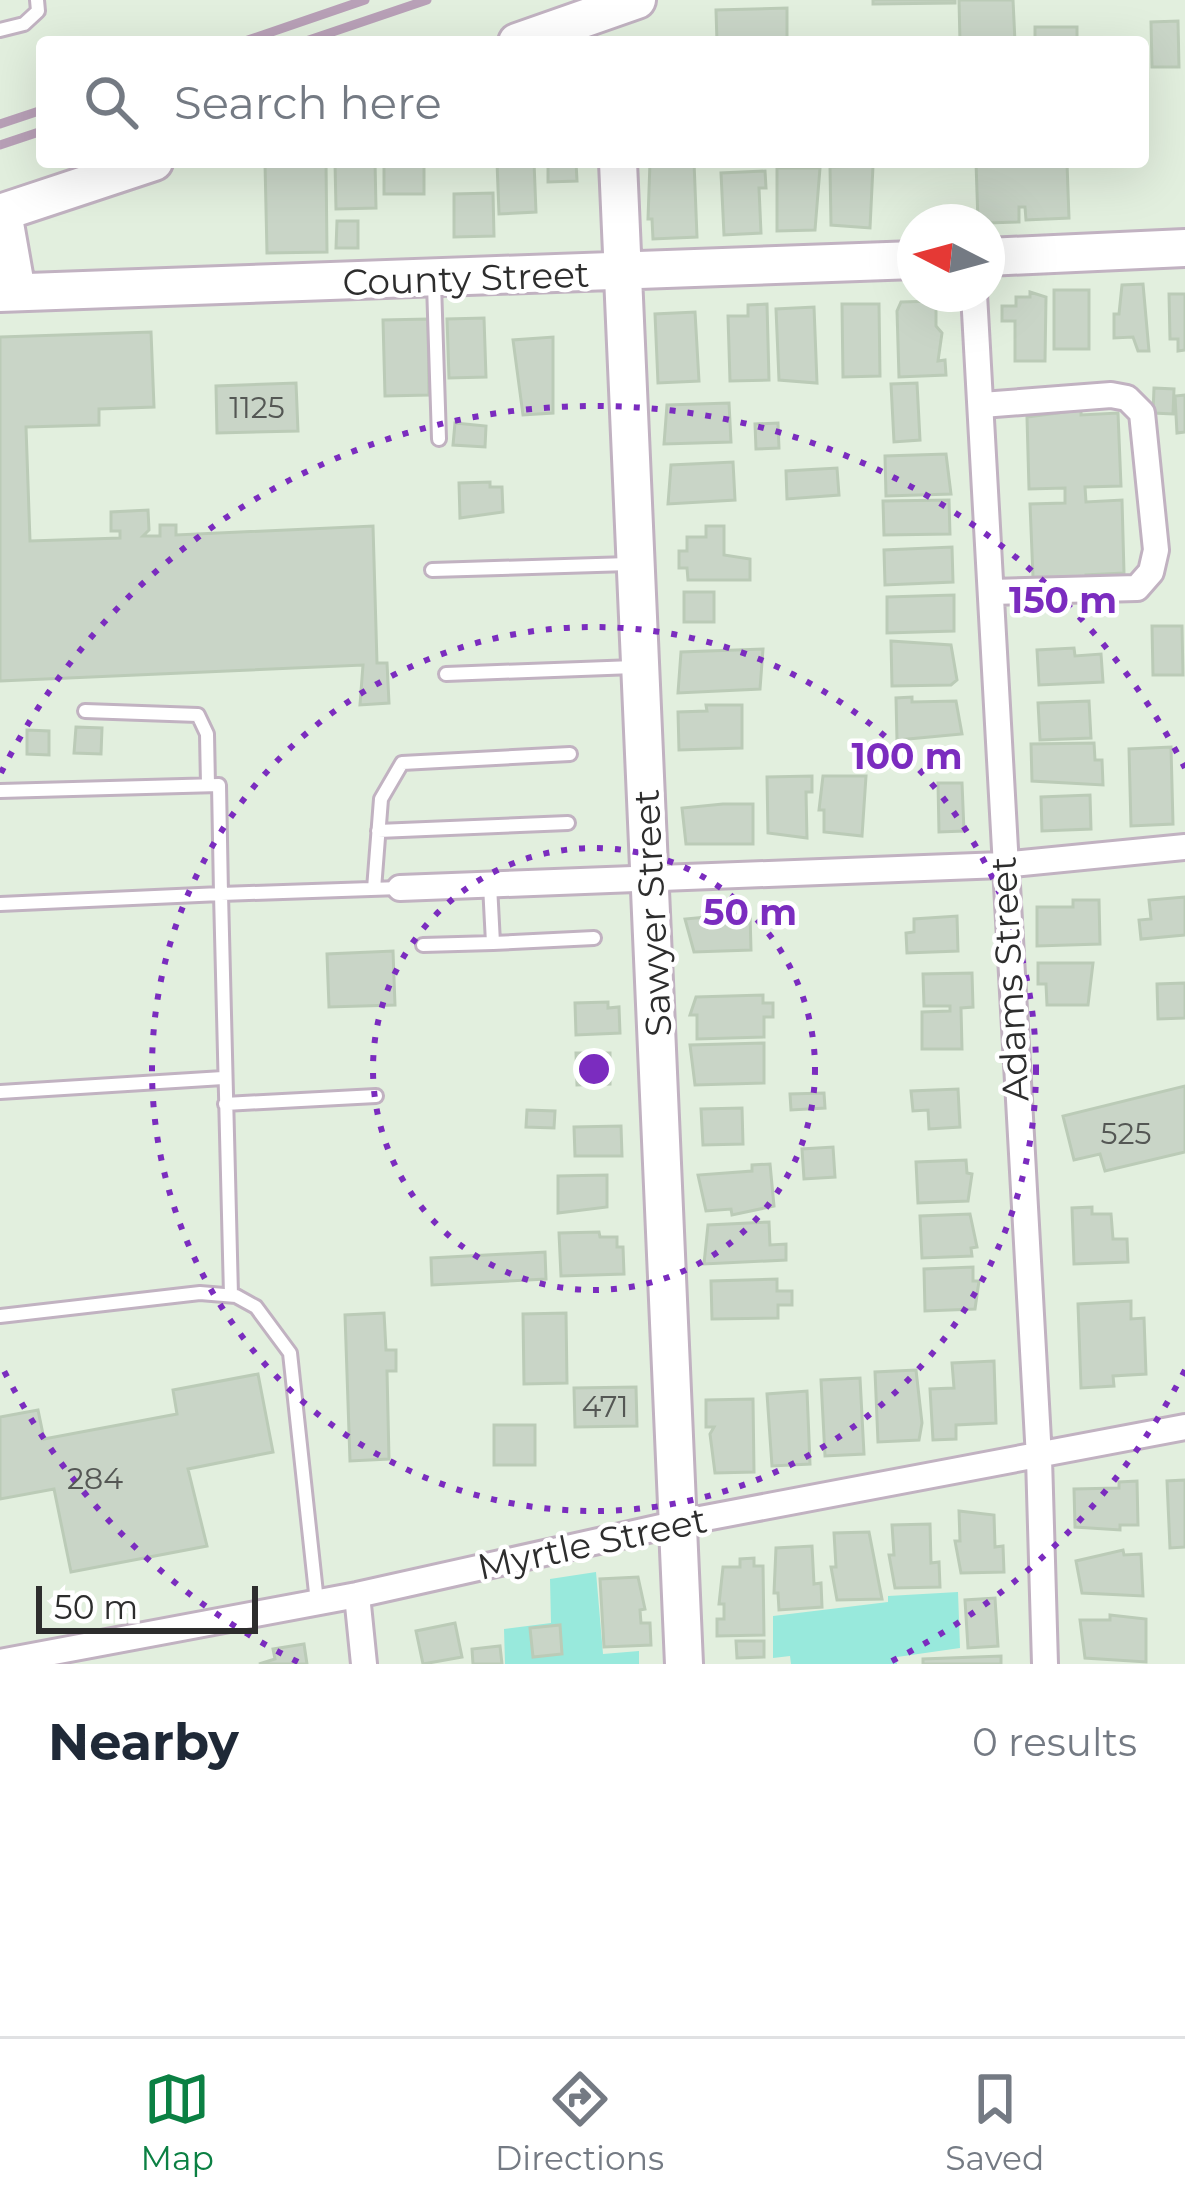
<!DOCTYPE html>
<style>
:root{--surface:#fff;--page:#f2f2f3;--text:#1f2937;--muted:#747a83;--line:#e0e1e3;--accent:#0b8043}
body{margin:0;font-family:Montserrat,sans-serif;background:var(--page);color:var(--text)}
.compass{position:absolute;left:897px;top:204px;width:108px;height:108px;border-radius:50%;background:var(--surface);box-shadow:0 12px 48px #0002;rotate:276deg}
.scale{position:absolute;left:36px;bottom:30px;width:222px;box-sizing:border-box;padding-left:12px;border:6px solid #2d2d2d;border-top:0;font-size:33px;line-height:42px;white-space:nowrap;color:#2d2d2d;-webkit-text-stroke:9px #fff;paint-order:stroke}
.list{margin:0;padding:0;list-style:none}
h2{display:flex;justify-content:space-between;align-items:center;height:156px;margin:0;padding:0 48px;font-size:51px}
h2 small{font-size:39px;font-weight:400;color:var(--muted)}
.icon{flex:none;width:66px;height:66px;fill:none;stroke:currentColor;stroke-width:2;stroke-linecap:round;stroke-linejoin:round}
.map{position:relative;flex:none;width:1185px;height:1664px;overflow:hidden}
.search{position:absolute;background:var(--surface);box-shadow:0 12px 48px #0002;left:36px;right:36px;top:36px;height:132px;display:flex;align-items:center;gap:30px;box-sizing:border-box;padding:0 42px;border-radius:12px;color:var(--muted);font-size:45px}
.sheet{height:372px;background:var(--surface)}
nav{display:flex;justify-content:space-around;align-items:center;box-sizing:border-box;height:168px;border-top:3px solid var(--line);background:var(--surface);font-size:33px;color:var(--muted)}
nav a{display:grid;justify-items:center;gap:6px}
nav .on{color:var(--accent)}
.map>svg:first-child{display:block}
.green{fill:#98e9dc}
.building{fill:#c9d5c7;stroke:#bbcbb7;stroke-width:3}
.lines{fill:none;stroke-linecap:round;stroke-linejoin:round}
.lane-casing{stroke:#c1b2c1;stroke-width:18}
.street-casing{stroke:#c1b2c1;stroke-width:30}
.secondary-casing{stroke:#c1b2c1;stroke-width:42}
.lane{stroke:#fff;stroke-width:12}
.street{stroke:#fff;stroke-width:24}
.secondary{stroke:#fff;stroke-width:36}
.rail{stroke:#b8a0b7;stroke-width:9}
.ring{fill:none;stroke:#7b2cbf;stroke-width:6;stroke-dasharray:6 12}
.labels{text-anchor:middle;stroke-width:9;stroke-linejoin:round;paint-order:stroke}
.number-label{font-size:30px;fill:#545754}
.street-label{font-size:36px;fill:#2d2d2d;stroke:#fff}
.centre{fill:#7b2cbf;stroke:#fff;stroke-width:6}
.ring-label{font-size:36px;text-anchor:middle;font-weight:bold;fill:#7b2cbf;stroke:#fff;stroke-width:9;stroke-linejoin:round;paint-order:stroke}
</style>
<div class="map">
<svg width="1185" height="1664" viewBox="0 0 1185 1664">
<rect width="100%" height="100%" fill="#e2efde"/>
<path class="green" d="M 596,1572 L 603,1654 L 639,1651 L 639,1664 L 505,1664 L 504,1629 L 551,1623 L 550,1579 Z
M 958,1592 L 960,1648 L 897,1657 L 897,1664 L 791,1664 L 790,1656 L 773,1658 L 773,1616 L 888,1602 L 888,1596 Z"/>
<path class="building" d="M 873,0 L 955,0 L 955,3 L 873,4 Z
M 959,0 L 1013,0 L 1015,42 L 960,42 Z
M 787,8 L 787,42 L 717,42 L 716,10 Z
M 1178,21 L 1179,67 L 1152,67 L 1151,22 Z
M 1035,27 L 1077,27 L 1077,42 L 1035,42 Z
M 326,162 L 327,252 L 267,253 L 265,163 Z
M 335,162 L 375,162 L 376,208 L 336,209 Z
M 384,162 L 424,162 L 424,194 L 384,194 Z
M 497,162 L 534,162 L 536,212 L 499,214 Z
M 548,162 L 576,162 L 577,181 L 548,182 Z
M 650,162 L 694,162 L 697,237 L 653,239 L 652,219 L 648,219 Z
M 976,162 L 1094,162 L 1067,163 L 1069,218 L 1026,220 L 1025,207 L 1019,207 L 1019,222 L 987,223 L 978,222 Z
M 873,166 L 870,228 L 831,225 L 830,167 Z
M 777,168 L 820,168 L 815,230 L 777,231 Z
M 765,171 L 766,188 L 759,188 L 761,233 L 724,235 L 721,173 Z
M 493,193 L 494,236 L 454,237 L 454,194 Z
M 337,221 L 358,221 L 358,248 L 336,248 Z
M 1143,284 L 1149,351 L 1138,351 L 1133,337 L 1114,338 L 1114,314 L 1119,314 L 1122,285 Z
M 1054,290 L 1089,290 L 1089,349 L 1054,349 Z
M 1030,292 L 1046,297 L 1045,361 L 1015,361 L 1015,321 L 1002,321 L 1002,306 L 1016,306 L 1016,297 L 1030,297 Z
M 1169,294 L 1185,294 L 1185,350 L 1178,351 L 1178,339 L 1170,339 Z
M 936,301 L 936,326 L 942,333 L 938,361 L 945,360 L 946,375 L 899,377 L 897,311 L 901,302 Z
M 767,304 L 769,380 L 730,381 L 728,316 L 748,316 L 748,305 Z
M 842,304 L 879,304 L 880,376 L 843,377 Z
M 814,307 L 817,383 L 779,380 L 776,309 Z
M 695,312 L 699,381 L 658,383 L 655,314 Z
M 484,318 L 486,377 L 449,378 L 447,319 Z
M 428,319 L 429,395 L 385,396 L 383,320 Z
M 151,332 L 154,407 L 99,409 L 99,425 L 26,427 L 30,541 L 120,538 L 120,531 L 111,531 L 111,512 L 148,510 L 149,530 L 143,536 L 160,536 L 160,525 L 176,525 L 176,535 L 373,526 L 377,663 L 387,663 L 389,703 L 360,705 L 363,665 L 0,681 L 0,337 Z
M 553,337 L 553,413 L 523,415 L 513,340 Z
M 296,383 L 298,431 L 217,433 L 216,386 Z
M 917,383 L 920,440 L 894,442 L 891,384 Z
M 1154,388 L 1174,389 L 1173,414 L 1153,413 Z
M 1185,395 L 1185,432 L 1177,433 L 1175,396 Z
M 729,403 L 731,442 L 664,444 L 667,405 Z
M 1081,410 L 1081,415 L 1118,413 L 1121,486 L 1085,487 L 1086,502 L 1122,500 L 1124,573 L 1086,575 L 1086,579 L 1033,577 L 1030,504 L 1065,503 L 1065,488 L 1029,489 L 1027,417 Z
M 455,423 L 486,426 L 485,447 L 453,445 Z
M 778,423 L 779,448 L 756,449 L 755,424 Z
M 946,454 L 951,494 L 886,496 L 885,456 Z
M 733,462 L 735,500 L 668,504 L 671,465 Z
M 837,468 L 839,495 L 787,499 L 786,471 Z
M 490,482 L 490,487 L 502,487 L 503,512 L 460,518 L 459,483 Z
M 949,500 L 950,534 L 884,535 L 883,501 Z
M 706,526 L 724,526 L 724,555 L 750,559 L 750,580 L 688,580 L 687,568 L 679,568 L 679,551 L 687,551 L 687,537 L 706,537 Z
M 952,547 L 953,582 L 885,585 L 884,550 Z
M 684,592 L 714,592 L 714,622 L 684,622 Z
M 954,595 L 954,631 L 887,633 L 887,597 Z
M 1152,626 L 1182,626 L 1183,675 L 1153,675 Z
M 891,641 L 951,645 L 957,680 L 951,685 L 892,686 Z
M 1074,648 L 1075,656 L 1101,654 L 1103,682 L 1039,685 L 1037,650 Z
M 763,649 L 760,689 L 678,693 L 681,652 Z
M 912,697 L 912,702 L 956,701 L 962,734 L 897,740 L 896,698 Z
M 1089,701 L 1091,738 L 1040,740 L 1038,703 Z
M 706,705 L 742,705 L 742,748 L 679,750 L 678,712 L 707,711 Z
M 76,727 L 102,728 L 101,754 L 74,753 Z
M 27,730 L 49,731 L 49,755 L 27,754 Z
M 1094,743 L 1095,760 L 1102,760 L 1103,785 L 1032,781 L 1031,744 Z
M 1171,747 L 1173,824 L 1131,826 L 1129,749 Z
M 812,776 L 812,792 L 806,792 L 807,838 L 768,833 L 767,777 Z
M 823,776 L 866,776 L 862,836 L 824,832 L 824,810 L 819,810 Z
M 938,783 L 962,783 L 964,831 L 939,832 Z
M 1090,795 L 1091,829 L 1042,831 L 1041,797 Z
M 723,804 L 753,804 L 753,844 L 686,844 L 682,808 Z
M 1185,897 L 1185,935 L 1141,939 L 1139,920 L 1151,919 L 1149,900 Z
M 1073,900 L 1099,900 L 1100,944 L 1037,946 L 1037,907 L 1073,907 Z
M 750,913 L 751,950 L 694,952 L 685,919 Z
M 957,916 L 958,951 L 907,953 L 906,933 L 914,932 L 914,919 Z
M 393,951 L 395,1005 L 329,1007 L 327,954 Z
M 1038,963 L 1093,963 L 1088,1005 L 1047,1005 L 1046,984 L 1038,984 Z
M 972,973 L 973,1007 L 961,1008 L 962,1049 L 922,1049 L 922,1012 L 950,1011 L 950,1006 L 924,1006 L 923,974 Z
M 1185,983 L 1185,1018 L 1158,1019 L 1157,984 Z
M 763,995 L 763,1003 L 773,1003 L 773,1017 L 764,1017 L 764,1037 L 697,1039 L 697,1015 L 690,1015 L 696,997 Z
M 608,1002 L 608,1008 L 619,1007 L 620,1033 L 576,1035 L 575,1003 Z
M 764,1043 L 764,1083 L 695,1085 L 690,1045 Z
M 576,1053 L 610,1053 L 610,1084 L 577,1085 Z
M 1185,1086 L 1185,1152 L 1105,1171 L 1100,1154 L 1074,1160 L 1063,1116 Z
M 958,1089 L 960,1127 L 929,1129 L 928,1110 L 913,1111 L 911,1091 Z
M 824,1093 L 825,1108 L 791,1110 L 790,1094 Z
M 742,1108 L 743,1144 L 703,1145 L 701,1109 Z
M 527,1110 L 555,1111 L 554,1128 L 526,1127 Z
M 621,1126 L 622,1156 L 575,1156 L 574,1127 Z
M 833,1147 L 835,1177 L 804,1179 L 802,1149 Z
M 966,1160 L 967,1173 L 972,1174 L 968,1201 L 918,1203 L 916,1162 Z
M 770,1164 L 774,1206 L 732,1215 L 731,1209 L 706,1211 L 698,1175 L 752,1171 L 752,1165 Z
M 607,1175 L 607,1207 L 558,1213 L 558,1176 Z
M 1092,1207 L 1092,1214 L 1111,1214 L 1113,1239 L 1127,1239 L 1128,1262 L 1074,1264 L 1072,1208 Z
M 970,1214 L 977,1247 L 971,1248 L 972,1256 L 922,1258 L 920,1216 Z
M 769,1222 L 770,1245 L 786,1244 L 786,1260 L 704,1264 L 708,1225 Z
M 599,1232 L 600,1237 L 617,1237 L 617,1247 L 623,1247 L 624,1274 L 561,1276 L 559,1233 Z
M 545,1252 L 546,1279 L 432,1285 L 431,1258 Z
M 973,1267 L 973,1281 L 979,1281 L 975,1309 L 925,1311 L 924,1269 Z
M 777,1279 L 777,1291 L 792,1291 L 792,1305 L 778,1305 L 778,1318 L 712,1319 L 711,1281 Z
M 1131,1301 L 1131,1319 L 1144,1318 L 1146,1374 L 1113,1376 L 1114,1386 L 1081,1388 L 1078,1304 Z
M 384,1313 L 386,1350 L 396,1350 L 396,1371 L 387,1371 L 389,1459 L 350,1461 L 345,1315 Z
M 566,1313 L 567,1383 L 524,1384 L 523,1314 Z
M 994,1361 L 996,1423 L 956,1425 L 956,1439 L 933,1440 L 930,1389 L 954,1388 L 952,1363 Z
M 916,1370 L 922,1423 L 919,1440 L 878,1442 L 875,1372 Z
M 258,1374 L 273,1452 L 188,1469 L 207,1546 L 71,1572 L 54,1489 L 0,1499 L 0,1417 L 38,1410 L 44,1439 L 177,1414 L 173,1390 Z
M 860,1378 L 864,1454 L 825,1456 L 821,1380 Z
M 636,1387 L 637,1426 L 575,1427 L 574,1388 Z
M 807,1391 L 810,1464 L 772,1466 L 767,1394 Z
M 753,1399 L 754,1472 L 715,1473 L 710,1434 L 714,1427 L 706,1427 L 706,1400 Z
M 494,1425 L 535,1425 L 535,1465 L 494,1465 Z
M 1185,1480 L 1185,1547 L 1170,1548 L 1167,1481 Z
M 1137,1481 L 1138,1525 L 1120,1525 L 1120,1530 L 1075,1527 L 1074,1489 L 1119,1488 L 1119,1482 Z
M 959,1511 L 994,1515 L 995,1547 L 1003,1546 L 1004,1572 L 961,1573 L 955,1541 L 960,1541 Z
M 930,1524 L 931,1563 L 939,1562 L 940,1587 L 895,1588 L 889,1555 L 894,1555 L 892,1525 Z
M 869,1532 L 882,1599 L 837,1600 L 831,1567 L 836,1567 L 834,1533 Z
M 812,1546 L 814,1584 L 821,1583 L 822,1607 L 779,1610 L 778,1593 L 774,1593 L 776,1548 Z
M 1123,1550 L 1124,1555 L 1141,1554 L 1143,1596 L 1082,1593 L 1076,1561 Z
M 754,1558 L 754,1566 L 763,1566 L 764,1635 L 717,1636 L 717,1619 L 724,1619 L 724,1604 L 719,1604 L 723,1567 L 740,1567 L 740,1559 Z
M 638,1577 L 645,1609 L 640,1610 L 641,1623 L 650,1623 L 651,1645 L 604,1647 L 600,1579 Z
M 995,1598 L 998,1646 L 968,1648 L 965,1600 Z
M 1110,1615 L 1146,1619 L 1146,1662 L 1085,1658 L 1080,1620 L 1110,1620 Z
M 455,1623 L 462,1657 L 423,1664 L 416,1631 Z
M 560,1625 L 562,1654 L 533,1657 L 530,1628 Z
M 736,1641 L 764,1641 L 764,1657 L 737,1658 Z
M 304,1644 L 307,1664 L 259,1664 L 275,1659 L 273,1649 Z
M 500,1646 L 502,1664 L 473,1664 L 472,1649 Z
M 1001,1656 L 1001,1664 L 923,1664 L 923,1659 Z"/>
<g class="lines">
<defs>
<path id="lane" d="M 0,30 L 24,24 L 38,11 L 37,0
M 434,284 L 439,439
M 432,570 L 629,564
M 446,674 L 634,667
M 85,711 L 198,715 L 207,734 L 208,785
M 0,791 L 219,785 L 221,894 L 0,904
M 378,831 L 568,823
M 374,889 L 381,799 L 402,763 L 570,754
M 493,943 L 594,938
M 423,945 L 493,943 L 490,885
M 0,1092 L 223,1078
M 225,1104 L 376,1096
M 231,1295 L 221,894 L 400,888
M 0,1316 L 200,1293 L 236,1296 L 256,1307 L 290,1353 L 317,1602"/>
<path id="street" d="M 974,294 L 1039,1458 L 1045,1664
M 982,405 L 1111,395 L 1127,398 L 1142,413 L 1156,550 L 1151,572 L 1137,588 L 992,592
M 400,888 L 1002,865 L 1185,847
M 357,1595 L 364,1664
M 0,1662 L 357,1595 L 679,1523 L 1185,1427"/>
<path id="secondary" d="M 517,42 L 637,0
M 618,162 L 684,1664
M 3,212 L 17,292
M 0,213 L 154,162
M 987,257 L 1185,248
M 0,293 L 915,260"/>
</defs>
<use href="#lane" class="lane-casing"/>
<use href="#street" class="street-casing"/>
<use href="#secondary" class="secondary-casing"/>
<use href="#lane" class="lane"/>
<use href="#street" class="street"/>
<use href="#secondary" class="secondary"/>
<path class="rail" d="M 242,42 L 365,0
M 303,42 L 427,0
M 0,124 L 42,110
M 0,145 L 42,131"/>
</g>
<g class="ring">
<circle cx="594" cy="1069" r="221"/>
<circle cx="594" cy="1069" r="442"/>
<path d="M1185 1370A663 663 0 0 1 890 1662M298 1662A663 663 0 0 1 1 1365M1 773A663 663 0 0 1 1185 768"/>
</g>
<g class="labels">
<g class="number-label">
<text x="257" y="418">1125</text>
<text x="1126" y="1144">525</text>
<text x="605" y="1417">471</text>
<text x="95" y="1489">284</text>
</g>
<g class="street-label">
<text transform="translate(466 278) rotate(-2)" y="13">County Street</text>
<text transform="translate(652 913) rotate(-93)" y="13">Sawyer Street</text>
<text transform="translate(1009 979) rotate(-93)" y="13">Adams Street</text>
<text transform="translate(592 1543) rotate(-12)" y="13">Myrtle Street</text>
</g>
</g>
<circle cx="594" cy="1069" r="18" class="centre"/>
<g class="ring-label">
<text x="1063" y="613">150 m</text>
<text x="907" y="769">100 m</text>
<text x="750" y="925">50 m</text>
</g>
</svg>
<svg class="compass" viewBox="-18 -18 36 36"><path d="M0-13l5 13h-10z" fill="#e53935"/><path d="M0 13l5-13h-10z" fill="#747a83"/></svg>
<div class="scale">50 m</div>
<div class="search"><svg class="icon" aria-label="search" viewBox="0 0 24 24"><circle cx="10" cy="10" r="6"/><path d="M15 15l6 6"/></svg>Search here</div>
</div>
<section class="sheet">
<h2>Nearby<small>0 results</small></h2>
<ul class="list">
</ul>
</section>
<nav>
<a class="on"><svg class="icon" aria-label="map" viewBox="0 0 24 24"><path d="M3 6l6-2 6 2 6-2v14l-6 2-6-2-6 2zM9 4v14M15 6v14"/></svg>Map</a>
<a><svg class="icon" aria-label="directions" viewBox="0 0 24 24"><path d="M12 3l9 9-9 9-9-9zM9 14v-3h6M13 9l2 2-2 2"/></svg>Directions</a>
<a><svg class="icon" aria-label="saved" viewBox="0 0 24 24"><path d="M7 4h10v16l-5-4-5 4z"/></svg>Saved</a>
</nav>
